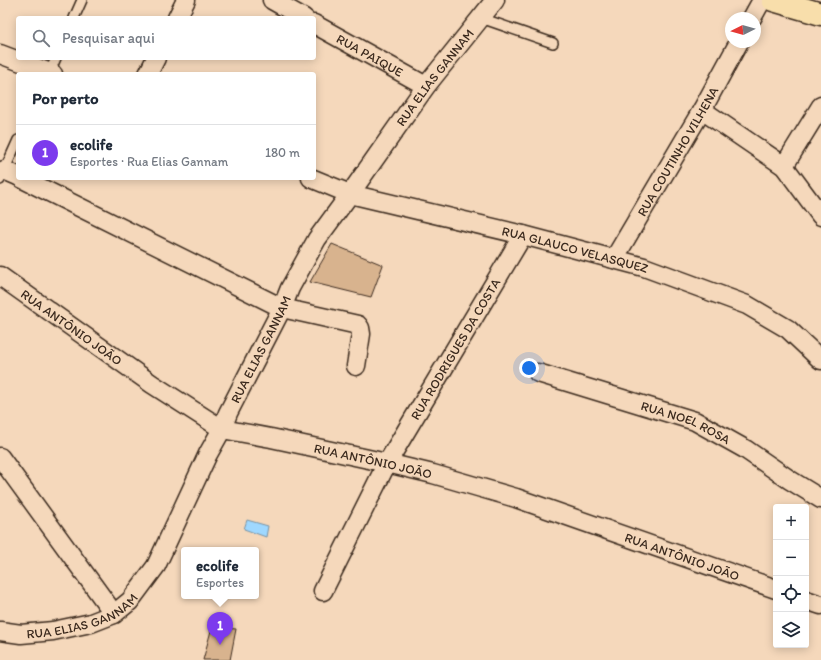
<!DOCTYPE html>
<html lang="pt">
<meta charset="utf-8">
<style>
:root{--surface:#fff;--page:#f2f2f3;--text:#1f2937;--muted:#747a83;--line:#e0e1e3;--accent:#7c3aed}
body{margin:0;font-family:Itim,sans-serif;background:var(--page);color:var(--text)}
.controls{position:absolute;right:12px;bottom:12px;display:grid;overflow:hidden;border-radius:4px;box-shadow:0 2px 10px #0003}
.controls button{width:36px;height:36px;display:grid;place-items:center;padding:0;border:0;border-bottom:1px solid var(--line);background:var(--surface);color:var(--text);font:20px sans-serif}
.compass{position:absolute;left:725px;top:12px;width:36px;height:36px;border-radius:50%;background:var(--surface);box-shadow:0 2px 10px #0003;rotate:265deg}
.you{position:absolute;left:529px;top:368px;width:14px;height:14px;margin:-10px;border:3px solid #fff;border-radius:50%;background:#1a73e8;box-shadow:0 0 0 6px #1a73e833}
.badge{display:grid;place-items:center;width:26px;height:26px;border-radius:50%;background:var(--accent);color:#fff;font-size:13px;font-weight:700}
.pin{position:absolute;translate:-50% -33px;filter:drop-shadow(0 1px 2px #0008)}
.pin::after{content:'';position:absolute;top:21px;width:14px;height:12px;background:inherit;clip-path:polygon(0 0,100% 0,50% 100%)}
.popup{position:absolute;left:181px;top:547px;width:78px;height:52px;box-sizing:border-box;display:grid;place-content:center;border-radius:4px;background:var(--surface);filter:drop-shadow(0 1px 3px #0005);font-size:13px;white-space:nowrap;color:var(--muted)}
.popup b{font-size:15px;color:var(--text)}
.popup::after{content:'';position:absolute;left:50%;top:100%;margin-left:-8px;border:8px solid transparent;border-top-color:var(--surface)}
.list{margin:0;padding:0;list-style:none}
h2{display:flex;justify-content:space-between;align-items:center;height:52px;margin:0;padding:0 16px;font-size:17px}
h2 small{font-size:13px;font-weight:400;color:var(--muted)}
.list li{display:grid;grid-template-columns:26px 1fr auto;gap:12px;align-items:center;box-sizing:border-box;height:56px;padding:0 16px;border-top:1px solid var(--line)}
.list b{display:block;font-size:15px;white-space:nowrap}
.list p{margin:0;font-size:13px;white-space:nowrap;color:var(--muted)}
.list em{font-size:13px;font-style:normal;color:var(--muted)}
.icon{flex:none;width:22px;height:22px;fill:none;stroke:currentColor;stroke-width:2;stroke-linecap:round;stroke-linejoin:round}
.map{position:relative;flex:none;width:821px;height:660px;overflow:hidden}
.search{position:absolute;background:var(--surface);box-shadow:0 2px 10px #0003;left:16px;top:16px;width:300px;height:44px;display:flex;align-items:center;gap:10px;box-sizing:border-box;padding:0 14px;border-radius:4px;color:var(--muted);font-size:15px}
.panel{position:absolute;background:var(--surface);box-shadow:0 2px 10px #0003;left:16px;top:72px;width:300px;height:108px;border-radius:4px}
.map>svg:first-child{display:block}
.water{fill:#9fd8ff;stroke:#7792a5}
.building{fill:#d8b38e;stroke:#3b2a1e}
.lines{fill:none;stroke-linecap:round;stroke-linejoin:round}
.lane-casing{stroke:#3b2a1e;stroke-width:12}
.street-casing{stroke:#3b2a1e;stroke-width:21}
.primary-casing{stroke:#3b2a1e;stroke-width:25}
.lane{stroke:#f5d8bb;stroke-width:9}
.street{stroke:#f5d8bb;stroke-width:18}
.primary{stroke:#f8deab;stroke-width:22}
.labels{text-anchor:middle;stroke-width:3;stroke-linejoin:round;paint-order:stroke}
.street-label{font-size:13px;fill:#3b2a1e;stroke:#f5d8bb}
</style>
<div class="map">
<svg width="821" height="660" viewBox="0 0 821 660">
<rect width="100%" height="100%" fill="#f5d8bb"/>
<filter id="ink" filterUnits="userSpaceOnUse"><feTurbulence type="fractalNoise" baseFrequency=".025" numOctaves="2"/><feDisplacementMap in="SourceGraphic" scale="8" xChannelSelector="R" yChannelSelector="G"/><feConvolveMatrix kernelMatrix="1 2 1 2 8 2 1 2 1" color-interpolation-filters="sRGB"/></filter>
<g filter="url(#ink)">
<path class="water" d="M 247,520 L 268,526 L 266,537 L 244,529 Z"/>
<path class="building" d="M 332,244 L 383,265 L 371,297 L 310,282 Z
M 212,627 L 236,629 L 230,660 L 203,660 Z"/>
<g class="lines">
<defs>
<path id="lane" d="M 74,18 L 82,0
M 481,18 L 553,43
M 49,74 L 56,58
M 0,180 L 18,140"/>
<g id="street">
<path d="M 272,0 L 304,18"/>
<path d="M 177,18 L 186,0"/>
<path d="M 752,18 L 762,0"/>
<path id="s1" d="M 314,24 L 426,86"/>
<path d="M 0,54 L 53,74"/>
<path d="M 148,74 L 156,58"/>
<path d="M 702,110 L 784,166 L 821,216"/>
<path d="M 784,166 L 821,106"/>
<path d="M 4,170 L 18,176"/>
<path d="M 21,178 L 282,308 L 358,325 L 360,328 L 361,334 L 356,366"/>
<path id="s2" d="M 311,178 L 350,194 L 523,235 L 644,267 L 747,305 L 788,329 L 821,360"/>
<path id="s3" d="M 614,259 L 702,110 L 739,42"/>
<path id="s4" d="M 0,276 L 152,384 L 222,429 L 271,438 L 387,463 L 433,474 L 516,498 L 776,589"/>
<path id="s5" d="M 538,373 L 695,421 L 745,449 L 790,480 L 821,499"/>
<path d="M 0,457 L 114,614"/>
<path id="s6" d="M 323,591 L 387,463 L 523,235"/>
<path d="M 806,600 L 821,605"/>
<path id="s7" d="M 0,631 L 21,634 L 53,631 L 91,623 L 114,614 L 130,601 L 156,566 L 208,454 L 222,429 L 228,413 L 282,308 L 290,288 L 317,239 L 350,194 L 426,86 L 495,0"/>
</g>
<path id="primary" d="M 773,0 L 821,14"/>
</defs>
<use href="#lane" class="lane-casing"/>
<use href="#street" class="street-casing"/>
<use href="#primary" class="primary-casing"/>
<use href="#lane" class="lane"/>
<use href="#street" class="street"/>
<use href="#primary" class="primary"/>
</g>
</g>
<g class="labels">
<g class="street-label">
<text dy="5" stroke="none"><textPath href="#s1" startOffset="64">RUA PAIQUE</textPath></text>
<text dy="5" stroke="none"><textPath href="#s7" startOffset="746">RUA ELIAS GANNAM</textPath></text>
<text dy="5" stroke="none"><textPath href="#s3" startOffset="125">RUA COUTINHO VILHENA</textPath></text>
<text dy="5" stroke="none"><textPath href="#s2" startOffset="274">RUA GLAUCO VELASQUEZ</textPath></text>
<text dy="5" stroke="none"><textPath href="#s4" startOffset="88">RUA ANTÔNIO JOÃO</textPath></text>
<text dy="5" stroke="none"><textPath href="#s7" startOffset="422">RUA ELIAS GANNAM</textPath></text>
<text dy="5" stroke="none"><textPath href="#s6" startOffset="276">RUA RODRIGUES DA COSTA</textPath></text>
<text dy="5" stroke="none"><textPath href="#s5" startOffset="156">RUA NOEL ROSA</textPath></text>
<text dy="5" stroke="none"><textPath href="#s4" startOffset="424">RUA ANTÔNIO JOÃO</textPath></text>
<text dy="5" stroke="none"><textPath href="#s4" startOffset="748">RUA ANTÔNIO JOÃO</textPath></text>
<text dy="5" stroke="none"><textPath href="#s7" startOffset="86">RUA ELIAS GANNAM</textPath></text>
</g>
</g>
</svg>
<div class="controls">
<button>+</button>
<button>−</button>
<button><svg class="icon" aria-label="locate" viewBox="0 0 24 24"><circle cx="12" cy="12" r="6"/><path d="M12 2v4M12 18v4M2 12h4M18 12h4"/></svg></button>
<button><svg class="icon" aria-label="layers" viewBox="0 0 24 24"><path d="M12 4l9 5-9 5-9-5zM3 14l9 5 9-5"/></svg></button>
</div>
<svg class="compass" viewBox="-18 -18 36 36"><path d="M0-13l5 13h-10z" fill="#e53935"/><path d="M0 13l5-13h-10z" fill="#747a83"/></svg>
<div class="you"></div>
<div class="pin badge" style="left:220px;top:645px">1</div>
<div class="popup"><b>ecolife</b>Esportes</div>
<div class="search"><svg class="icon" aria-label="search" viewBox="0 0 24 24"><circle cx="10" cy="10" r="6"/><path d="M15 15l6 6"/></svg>Pesquisar aqui</div>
<section class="panel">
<h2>Por perto<small></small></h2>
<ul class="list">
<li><span class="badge">1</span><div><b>ecolife</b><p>Esportes · Rua Elias Gannam</p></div><em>180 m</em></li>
</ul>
</section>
</div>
